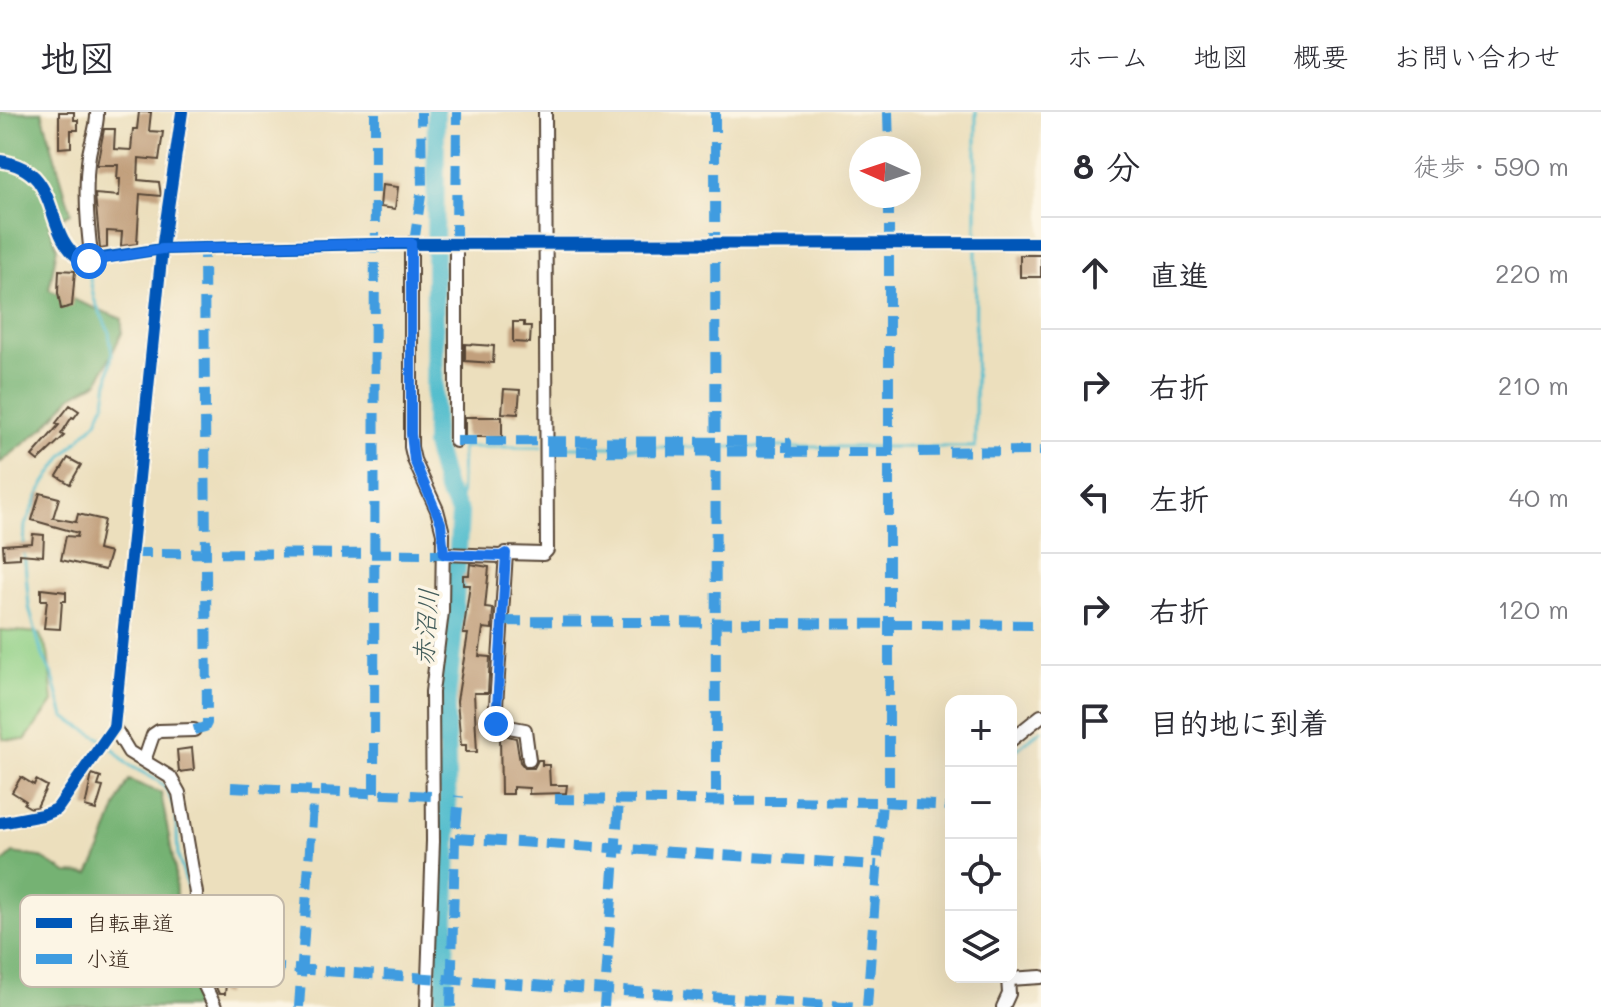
<!DOCTYPE html>
<html lang="ja">
<meta charset="utf-8">
<style>
:root{--surface:#fff;--page:#f2f2f3;--text:#2b2b33;--muted:#7c7c81;--line:#e1e1e2}
body{margin:0;font-family:Mali,"Klee One",sans-serif;background:var(--page);color:var(--text)}
.controls{position:absolute;right:24px;bottom:24px;display:grid;overflow:hidden;border-radius:16px;box-shadow:0 8px 32px #0002}
.controls button{width:72px;height:72px;display:grid;place-items:center;padding:0;border:0;border-bottom:2px solid var(--line);background:var(--surface);color:var(--text);font:40px sans-serif}
.compass{position:absolute;left:849px;top:24px;width:72px;height:72px;border-radius:50%;background:var(--surface);box-shadow:0 8px 32px #0002;rotate:273deg}
.stop{position:absolute;width:24px;height:24px;margin:-18px;border:6px solid #1a73e8;border-radius:50%;background:#fff}
.stop.end{background:#1a73e8;border-color:#fff;box-shadow:0 2px 8px #0008}
.list{margin:0;padding:0;list-style:none}
h2{display:flex;justify-content:space-between;align-items:center;height:104px;margin:0;padding:0 32px;font-size:34px}
h2 small{font-size:26px;font-weight:400;color:var(--muted)}
.list li{display:grid;grid-template-columns:52px 1fr auto;gap:24px;align-items:center;box-sizing:border-box;height:112px;padding:0 32px;border-top:2px solid var(--line)}
.list b{display:block;font-size:30px;white-space:nowrap}
.list em{font-size:26px;font-style:normal;color:var(--muted)}
.icon{flex:none;width:44px;height:44px;fill:none;stroke:currentColor;stroke-width:2;stroke-linecap:round;stroke-linejoin:round}
.map{position:relative;flex:none;width:1041px;height:895px;overflow:hidden}
header{display:flex;align-items:center;gap:48px;box-sizing:border-box;height:112px;padding:0 40px;background:var(--surface);border-bottom:2px solid var(--line)}
header strong{font-size:38px}
nav{display:flex;gap:44px;margin-inline-start:auto;font-size:28px}
main{display:flex}
aside{flex:1;background:var(--surface)}
.map>svg:first-child{display:block}
.green{fill:#90d086;stroke:#667d52;stroke-width:2}
.forest{fill:#74b273;stroke:#586e48;stroke-width:2}
.lines{fill:none;stroke-linecap:round;stroke-linejoin:round}
.stream{stroke:#52bdcd;stroke-width:3}
.river{stroke:#52bdcd;stroke-width:18}
.building{fill:#c19f7c}
.minor-casing{stroke:#564536;stroke-width:16}
.minor{stroke:#fff;stroke-width:12}
.quiet{stroke:#3f9ce0;stroke-width:10;stroke-dasharray:20 10;stroke-linecap:butt}
.cycleway-casing{stroke:#fcf5e5;stroke-width:17}
.cycleway{stroke:#0057b8;stroke-width:12}
.route{stroke:#1a73e8;stroke-width:10}
.labels{text-anchor:middle;stroke-width:7;stroke-linejoin:round;paint-order:stroke}
.water-label{font-size:26px;font-style:italic;fill:#435d5b;stroke:#fcf5e5}
.key{fill:#fcf5e5;stroke:#c2b8a9;stroke-width:2}
.key-label{font-size:22px;fill:#3b2a1e}
</style>
<header>
<strong>地図</strong>
<nav><a>ホーム</a><a>地図</a><a>概要</a><a>お問い合わせ</a></nav>
</header>
<main>
<div class="map">
<svg width="1041" height="895" viewBox="0 0 1041 895">
<rect width="100%" height="100%" fill="#fcf5e5"/>
<filter id="ink" filterUnits="userSpaceOnUse"><feTurbulence type="fractalNoise" baseFrequency=".0125" numOctaves="2"/><feDisplacementMap in="SourceGraphic" scale="16" xChannelSelector="R" yChannelSelector="G"/><feConvolveMatrix kernelMatrix="1 2 1 2 8 2 1 2 1" color-interpolation-filters="sRGB"/></filter>
<filter id="wash" filterUnits="userSpaceOnUse"><feTurbulence type="fractalNoise" baseFrequency=".006" numOctaves="4" result="noise"/><feDisplacementMap in="SourceGraphic" scale="32" xChannelSelector="R" yChannelSelector="G"/><feGaussianBlur stdDeviation="1.8" result="paint"/><feColorMatrix in="noise" values="0 0 0 0 0 0 0 0 0 0 0 0 0 0 0 0 0 1.4 0 .05"/><feComposite in="paint" operator="in"/></filter>
<g filter="url(#wash)">
<rect width="100%" height="100%" fill="#ecdfbd"/>
<path class="green" d="M 0,518 L 39,521 L 48,540 L 53,590 L 25,628 L 3,627 L 0,610 Z"/>
<path class="forest" d="M 0,0 L 42,0 L 71,101 L 49,112 L 57,136 L 49,178 L 122,207 L 122,221 L 98,270 L 72,284 L 46,314 L 0,351 Z
M 129,668 L 161,681 L 175,758 L 178,839 L 202,895 L 0,895 L 0,753 L 13,741 L 40,745 L 67,761 L 89,762 C 107,731 111,698 129,668 Z"/>
<g class="lines">
<path class="stream" d="M 976,0 L 976,126
M 549,335 L 975,335 L 976,133
M 460,401 L 462,335 L 541,335
M 24,433 L 25,413 L 43,374 L 63,344 L 97,309 L 105,290 L 112,242 L 109,220 L 94,187 L 87,151
M 24,440 L 29,495 L 41,539 L 53,565 L 64,605 L 103,628
M 109,632 L 127,652 L 158,669 L 167,678 L 176,701 L 178,744 L 190,783
M 1011,642 L 1041,618
M 186,834 L 185,847 L 195,868"/>
<path class="river" d="M 436,0 L 434,333 L 446,377 L 460,401 L 453,528 L 446,598 L 448,726 L 444,895"/>
</g>
<g id="blocks">
<path class="building" d="M 59,0 L 74,0 L 74,8 L 78,8 L 78,18 L 71,18 L 71,35 L 59,36 Z
M 139,0 L 151,0 L 149,19 L 163,20 L 159,48 L 139,46 L 138,68 L 159,70 L 161,84 L 140,82 L 137,132 L 121,134 L 122,120 L 107,119 L 107,136 L 100,137 L 95,82 L 119,84 L 120,67 L 117,67 L 118,53 L 97,53 L 104,17 L 115,17 L 114,37 L 131,38 L 133,17 L 137,17 Z
M 382,73 L 398,75 L 395,97 L 380,95 Z
M 1020,143 L 1041,143 L 1041,165 L 1020,165 Z
M 59,158 L 75,159 L 72,194 L 61,197 L 58,181 Z
M 513,210 L 524,210 L 524,214 L 531,214 L 530,231 L 513,230 Z
M 465,232 L 494,234 L 493,251 L 465,249 Z
M 504,277 L 520,278 L 518,302 L 502,301 Z
M 70,293 L 79,299 L 74,306 L 72,305 L 61,322 L 64,324 L 38,349 L 32,344 L 59,313 L 56,311 Z
M 465,305 L 502,305 L 502,325 L 465,325 Z
M 68,346 L 81,353 L 70,372 L 57,364 Z
M 40,381 L 59,386 L 53,406 L 76,410 L 78,402 L 104,408 L 98,438 L 110,441 L 105,458 L 61,448 L 66,424 L 77,425 L 78,421 L 32,408 Z
M 33,422 L 44,423 L 43,444 L 20,442 L 20,446 L 4,447 L 3,433 L 32,431 Z
M 470,452 L 489,455 L 485,496 L 493,497 L 492,517 L 483,516 L 479,544 L 490,545 L 488,581 L 474,581 L 477,640 L 466,640 L 466,633 L 461,633 L 457,589 L 468,522 L 463,522 L 470,473 L 463,473 L 463,463 L 469,463 Z
M 41,477 L 66,480 L 66,489 L 62,489 L 60,517 L 44,516 L 47,488 L 41,488 Z
M 500,622 L 516,626 L 520,650 L 525,656 L 534,656 L 538,648 L 542,648 L 542,653 L 549,653 L 550,673 L 567,673 L 566,681 L 529,682 L 529,676 L 513,675 L 513,682 L 501,682 Z
M 192,636 L 194,658 L 179,660 L 177,638 Z
M 92,662 L 101,665 L 98,674 L 103,675 L 96,698 L 85,695 Z
M 21,665 L 34,673 L 36,668 L 47,674 L 37,695 L 31,696 L 24,692 L 26,689 L 12,680 Z
M 208,857 L 225,858 L 227,862 L 225,882 L 219,882 Z"/>
</g>
</g>
<g filter="url(#ink)">
<use href="#blocks" fill-opacity="0" stroke="#564536" stroke-width="2"/>
<g class="lines">
<defs>
<path id="minor" d="M 0,49 C 65,59 40,120 82,149 L 162,137 L 375,132 L 1041,131
M 411,131 L 411,335 L 414,348 L 437,398 L 443,421 L 442,500 L 432,580 L 433,729 L 427,895
M 92,149 C 87,114 84,78 89,43 C 91,29 98,14 97,0
M 456,329 L 456,132
M 506,441 L 495,609 L 498,613 L 525,618 L 529,648
M 444,442 L 501,444 L 506,441 L 543,442 L 547,438 L 545,0
M 114,615 L 129,640 L 170,665 L 179,681 L 196,781 L 191,845 L 215,895
M 1011,628 L 1041,604
M 144,649 L 153,623 L 159,619 L 194,618
M 0,711 L 42,703 L 57,697 L 114,615 L 162,137 L 182,0
M 1009,867 L 1041,865
M 1003,895 L 1009,882 L 1008,865"/>
</defs>
<use href="#minor" class="minor-casing"/>
<use href="#minor" class="minor"/>
<path class="quiet" d="M 715,0 L 716,690
M 888,0 L 889,36
M 889,84 L 889,691
M 411,131 L 415,124 L 422,77 L 421,0
M 456,132 L 457,0
M 456,329 L 787,330 L 787,340
M 547,339 L 889,340
M 919,340 L 1041,339
M 131,441 L 444,442
M 502,509 L 1041,513
M 194,618 L 205,615 L 207,611 L 204,136
M 231,675 L 433,684
M 374,681 L 375,0
M 555,687 L 882,690 L 951,694
M 455,726 L 877,753
M 234,853 L 860,895
M 299,895 L 314,679
M 451,895 L 455,726 L 459,684
M 604,895 L 619,689
M 867,895 L 882,690"/>
<defs>
<path id="cycleway" d="M 0,49 C 65,59 40,120 82,149 L 162,137 L 375,132 L 1041,131
M 0,711 L 42,703 L 57,697 L 114,615 L 162,137 L 182,0"/>
</defs>
<use href="#cycleway" class="cycleway-casing"/>
<use href="#cycleway" class="cycleway"/>
</g>
</g>
<g class="lines" filter="url(#ink)">
<path class="route" d="M 89,149 L 162,137 L 411,131 L 411,322 L 414,348 L 441,411 L 444,442 L 501,444 L 506,441 L 496,612"/>
</g>
<g class="labels">
<g class="water-label">
<text transform="translate(426 515) rotate(-86)" y="9">赤沼川</text>
</g>
</g>
<rect x="20" y="783" width="264" height="92" rx="12" class="key"/>
<rect x="36" y="806" width="36" height="10" fill="#0057b8"/>
<rect x="36" y="842" width="36" height="10" fill="#3f9ce0"/>
<g class="key-label">
<text x="86" y="819">自転車道</text>
<text x="86" y="855">小道</text>
</g>
</svg>
<div class="controls">
<button>+</button>
<button>−</button>
<button><svg class="icon" aria-label="locate" viewBox="0 0 24 24"><circle cx="12" cy="12" r="6"/><path d="M12 2v4M12 18v4M2 12h4M18 12h4"/></svg></button>
<button><svg class="icon" aria-label="layers" viewBox="0 0 24 24"><path d="M12 4l9 5-9 5-9-5zM3 14l9 5 9-5"/></svg></button>
</div>
<svg class="compass" viewBox="-18 -18 36 36"><path d="M0-13l5 13h-10z" fill="#e53935"/><path d="M0 13l5-13h-10z" fill="#7c7c81"/></svg>
<div class="stop" style="left:89px;top:149px"></div>
<div class="stop end" style="left:496px;top:612px"></div>
</div>
<aside>
<h2>8 分<small>徒歩 · 590 m</small></h2>
<ul class="list">
<li><svg class="icon" aria-label="ahead" viewBox="0 0 24 24"><path d="M12 20V5M6 11l6-6 6 6"/></svg><div><b>直進</b></div><em>220 m</em></li>
<li><svg class="icon" aria-label="right" viewBox="0 0 24 24"><path d="M7 20v-9h11M14 6l5 5-5 5"/></svg><div><b>右折</b></div><em>210 m</em></li>
<li><svg class="icon" aria-label="left" viewBox="0 0 24 24"><path d="M17 20v-9H6M10 6l-5 5 5 5"/></svg><div><b>左折</b></div><em>40 m</em></li>
<li><svg class="icon" aria-label="right" viewBox="0 0 24 24"><path d="M7 20v-9h11M14 6l5 5-5 5"/></svg><div><b>右折</b></div><em>120 m</em></li>
<li><svg class="icon" aria-label="arrive" viewBox="0 0 24 24"><path d="M6 21V4h12l-3 4 3 4H6"/></svg><div><b>目的地に到着</b></div></li>
</ul>
</aside>
</main>
